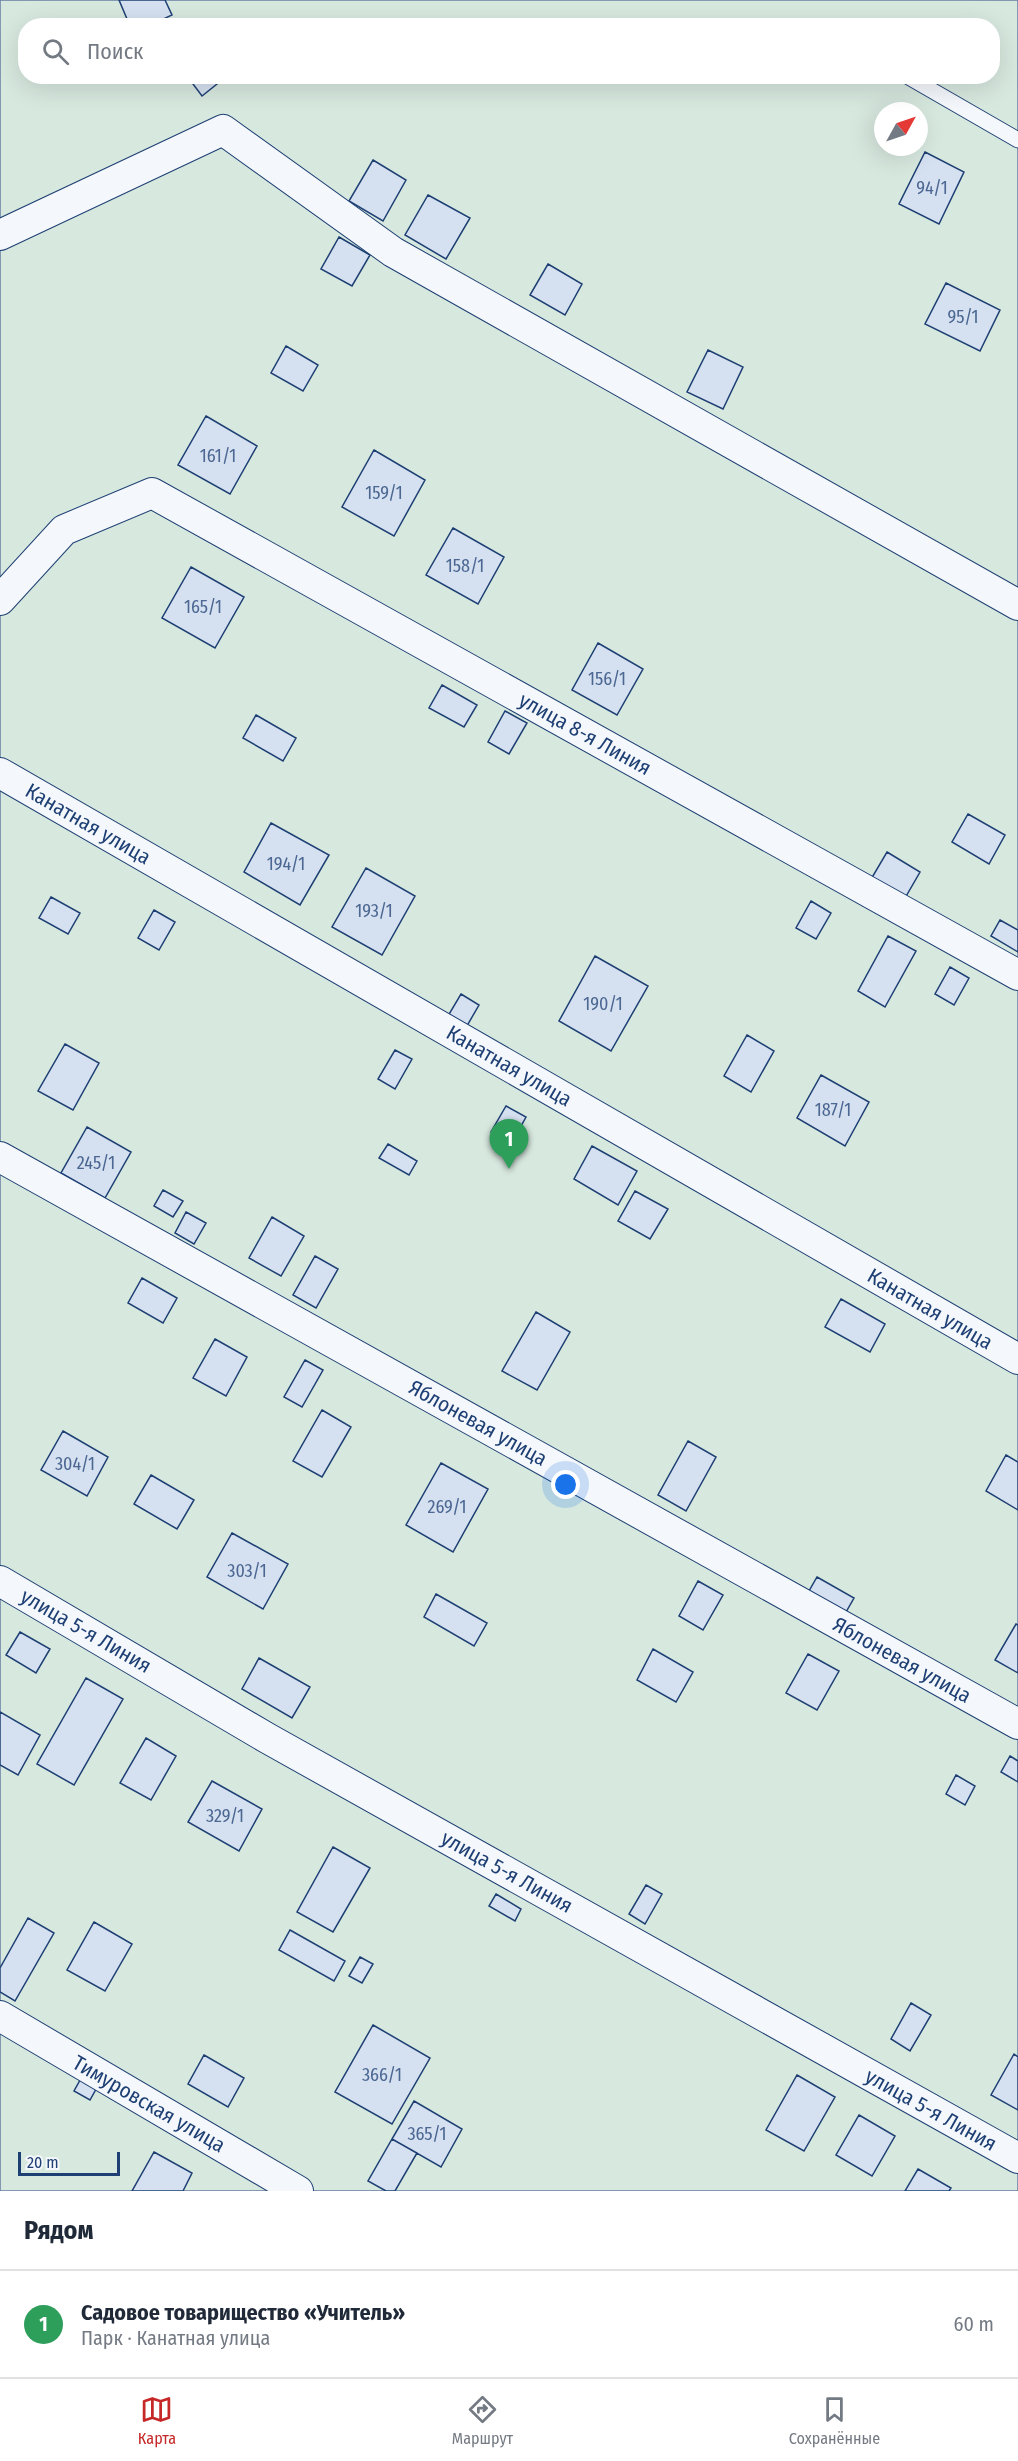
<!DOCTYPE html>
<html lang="ru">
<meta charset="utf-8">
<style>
:root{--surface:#fff;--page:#f2f2f3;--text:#1f2937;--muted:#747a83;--line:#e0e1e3;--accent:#c62828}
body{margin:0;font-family:"Fira Sans Condensed",sans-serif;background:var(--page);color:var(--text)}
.compass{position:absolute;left:874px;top:102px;width:54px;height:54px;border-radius:50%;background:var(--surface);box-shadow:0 6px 24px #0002;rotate:50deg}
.scale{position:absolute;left:18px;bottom:15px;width:102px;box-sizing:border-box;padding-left:6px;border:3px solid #1d3f73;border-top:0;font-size:16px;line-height:21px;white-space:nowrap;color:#1d3f73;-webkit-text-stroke:4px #f4f7fb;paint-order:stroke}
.you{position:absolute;left:566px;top:1485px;width:21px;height:21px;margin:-15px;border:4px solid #fff;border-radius:50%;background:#1a73e8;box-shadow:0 0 0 9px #1a73e833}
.badge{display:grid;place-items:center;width:39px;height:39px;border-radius:50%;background:var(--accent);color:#fff;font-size:20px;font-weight:700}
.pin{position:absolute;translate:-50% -50px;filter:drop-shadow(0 2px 3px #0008)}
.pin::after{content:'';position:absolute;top:32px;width:21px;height:18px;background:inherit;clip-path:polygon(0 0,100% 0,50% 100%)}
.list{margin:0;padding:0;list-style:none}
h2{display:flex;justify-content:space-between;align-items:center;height:78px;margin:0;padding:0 24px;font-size:26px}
h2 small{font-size:20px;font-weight:400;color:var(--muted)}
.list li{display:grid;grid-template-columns:39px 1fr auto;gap:18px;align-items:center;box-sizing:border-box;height:108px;padding:0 24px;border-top:2px solid var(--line)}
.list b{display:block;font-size:22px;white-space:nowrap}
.list p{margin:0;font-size:20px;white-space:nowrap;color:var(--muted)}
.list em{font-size:20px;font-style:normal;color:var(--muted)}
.icon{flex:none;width:33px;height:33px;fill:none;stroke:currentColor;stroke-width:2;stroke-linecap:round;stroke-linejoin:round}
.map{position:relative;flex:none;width:1018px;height:2191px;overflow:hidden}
.search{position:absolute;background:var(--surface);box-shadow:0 6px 24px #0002;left:18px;right:18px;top:18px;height:66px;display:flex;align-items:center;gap:15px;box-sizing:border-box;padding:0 21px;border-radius:24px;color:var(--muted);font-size:22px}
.sheet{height:186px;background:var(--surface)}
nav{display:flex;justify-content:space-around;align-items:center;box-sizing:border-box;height:84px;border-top:2px solid var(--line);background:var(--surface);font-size:16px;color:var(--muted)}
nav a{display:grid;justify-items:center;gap:3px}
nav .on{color:var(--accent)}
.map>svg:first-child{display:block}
.green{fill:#d7e8df;stroke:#687fa3;stroke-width:1.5;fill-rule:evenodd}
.building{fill:#d5e0f0;stroke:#1d3f73;stroke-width:1.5}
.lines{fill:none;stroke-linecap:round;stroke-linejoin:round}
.lane-casing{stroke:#1d3f73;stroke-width:17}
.street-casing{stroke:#1d3f73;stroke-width:32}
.lane{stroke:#f4f7fb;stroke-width:15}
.street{stroke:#f4f7fb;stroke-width:30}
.labels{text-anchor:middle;stroke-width:4.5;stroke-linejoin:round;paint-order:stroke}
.number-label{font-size:18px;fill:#4b6792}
.street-label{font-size:21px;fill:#1d3f73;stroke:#f4f7fb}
</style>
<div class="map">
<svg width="1018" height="2191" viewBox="0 0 1018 2191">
<rect width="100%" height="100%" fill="#f4f7fb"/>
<path class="green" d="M 0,0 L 1018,0 L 1018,2191 L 0,2191 ZM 26,26 L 992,26 L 992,76 L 26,76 ZM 883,111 L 919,111 L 919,147 L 883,147 Z"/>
<path class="building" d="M 119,0 L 165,0 L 172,15 L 149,26 L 130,26 Z
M 187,76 L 227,76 L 202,96 Z
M 925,152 L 964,172 L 939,224 L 899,204 Z
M 373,160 L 406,180 L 383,221 L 349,201 Z
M 428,195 L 470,218 L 446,259 L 405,235 Z
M 339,237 L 370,255 L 352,286 L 321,269 Z
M 548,264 L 582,284 L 565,315 L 530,295 Z
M 946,283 L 1000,310 L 980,351 L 925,324 Z
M 286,346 L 318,365 L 303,391 L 271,373 Z
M 708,350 L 743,367 L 723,409 L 687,392 Z
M 206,416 L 257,446 L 230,494 L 178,465 Z
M 374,450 L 425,480 L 394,536 L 342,507 Z
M 453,528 L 504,557 L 478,604 L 426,575 Z
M 191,567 L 244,597 L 215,648 L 162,618 Z
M 598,643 L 643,669 L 617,715 L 572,690 Z
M 442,685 L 477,705 L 464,727 L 429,708 Z
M 505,711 L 527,723 L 509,754 L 488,742 Z
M 256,715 L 296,738 L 283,761 L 243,738 Z
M 968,814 L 1005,835 L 989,864 L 952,842 Z
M 271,823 L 329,855 L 300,905 L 244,872 Z
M 887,852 L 920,872 L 901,905 L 867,886 Z
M 366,868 L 415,896 L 382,955 L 332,927 Z
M 51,897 L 80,913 L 68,934 L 39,918 Z
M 811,901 L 831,913 L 816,939 L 796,928 Z
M 154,910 L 175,922 L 159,950 L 138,938 Z
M 1000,920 L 1018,930 L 1018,952 L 991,936 Z
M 888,936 L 916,951 L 885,1007 L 858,991 Z
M 595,956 L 648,986 L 611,1051 L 559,1021 Z
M 950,967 L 969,978 L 954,1005 L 935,994 Z
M 461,994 L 479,1005 L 464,1031 L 445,1021 Z
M 747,1035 L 774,1051 L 751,1092 L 724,1076 Z
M 65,1044 L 99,1063 L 73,1110 L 38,1091 Z
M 395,1050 L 412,1059 L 395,1089 L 378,1079 Z
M 821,1075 L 869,1102 L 845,1146 L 797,1118 Z
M 506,1106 L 526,1117 L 511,1144 L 491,1132 Z
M 87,1127 L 131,1152 L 105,1198 L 61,1173 Z
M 388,1144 L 417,1161 L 409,1175 L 379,1158 Z
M 592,1146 L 637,1171 L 618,1205 L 574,1179 Z
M 163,1190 L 183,1201 L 173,1217 L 154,1206 Z
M 635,1191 L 668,1209 L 650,1239 L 618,1221 Z
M 186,1212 L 206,1223 L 194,1244 L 175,1233 Z
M 272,1217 L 304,1236 L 281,1276 L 249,1258 Z
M 315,1256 L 338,1269 L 316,1308 L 293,1295 Z
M 142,1278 L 177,1298 L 163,1323 L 128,1303 Z
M 841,1299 L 885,1324 L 870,1352 L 825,1327 Z
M 536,1312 L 570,1332 L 537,1390 L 502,1371 Z
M 215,1339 L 247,1357 L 226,1396 L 193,1378 Z
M 305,1360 L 323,1370 L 302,1407 L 284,1397 Z
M 322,1410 L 351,1427 L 322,1477 L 293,1461 Z
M 63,1431 L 108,1457 L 87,1496 L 41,1470 Z
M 688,1441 L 716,1457 L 686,1511 L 658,1495 Z
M 1006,1455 L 1018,1462 L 1018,1510 L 986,1491 Z
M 441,1463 L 488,1489 L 453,1552 L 406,1525 Z
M 151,1475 L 194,1500 L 177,1529 L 134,1504 Z
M 232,1533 L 288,1564 L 263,1609 L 207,1577 Z
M 817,1577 L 854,1598 L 842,1619 L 805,1598 Z
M 698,1581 L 723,1595 L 703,1630 L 679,1616 Z
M 436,1594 L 487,1623 L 474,1646 L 424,1617 Z
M 1016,1624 L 1018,1625 L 1018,1673 L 995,1660 Z
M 20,1632 L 50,1649 L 36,1673 L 6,1655 Z
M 653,1649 L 693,1672 L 676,1702 L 637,1680 Z
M 808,1654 L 839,1671 L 817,1710 L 786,1693 Z
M 259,1658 L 310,1687 L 292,1718 L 242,1689 Z
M 86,1678 L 123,1699 L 74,1785 L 37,1764 Z
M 0,1712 L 40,1735 L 18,1775 L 0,1765 Z
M 146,1738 L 176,1756 L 151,1800 L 120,1783 Z
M 1010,1756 L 1018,1761 L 1018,1782 L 1001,1772 Z
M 956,1775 L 975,1786 L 965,1805 L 946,1794 Z
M 212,1781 L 262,1809 L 239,1851 L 188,1822 Z
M 333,1847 L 370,1868 L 333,1932 L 297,1912 Z
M 646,1885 L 662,1894 L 645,1924 L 629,1914 Z
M 496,1894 L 521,1909 L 515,1921 L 489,1906 Z
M 28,1918 L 54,1933 L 15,2001 L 0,1992 L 0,1968 Z
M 94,1922 L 132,1944 L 105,1991 L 67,1970 Z
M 290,1930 L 345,1961 L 334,1981 L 279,1950 Z
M 360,1957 L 373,1964 L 362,1983 L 349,1976 Z
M 911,2003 L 931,2015 L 910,2051 L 891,2039 Z
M 373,2025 L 430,2058 L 392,2124 L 335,2092 Z
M 1014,2054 L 1018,2057 L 1018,2110 L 991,2095 Z
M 204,2055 L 244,2078 L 228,2107 L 188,2084 Z
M 84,2073 L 100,2082 L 90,2100 L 74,2091 Z
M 797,2075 L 835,2097 L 804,2151 L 766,2130 Z
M 414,2101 L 462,2129 L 441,2167 L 392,2139 Z
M 859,2115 L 895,2136 L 872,2176 L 836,2155 Z
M 392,2139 L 417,2153 L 395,2191 L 386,2191 L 368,2181 Z
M 154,2152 L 192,2173 L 183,2191 L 132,2191 Z
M 918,2169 L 951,2188 L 949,2191 L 905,2191 Z"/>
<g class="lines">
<defs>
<path id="lane" d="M 907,76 L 1018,140"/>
<path id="street" d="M 0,235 L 223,130 L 393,252 L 1018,605
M 0,600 L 64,530 L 152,493 L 1018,975
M 0,773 L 1018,1359
M 0,1157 L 1018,1724
M 0,1581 L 267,1738 L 1018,2158
M 0,2016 L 298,2191"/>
</defs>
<use href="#lane" class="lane-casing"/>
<use href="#street" class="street-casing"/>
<use href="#lane" class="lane"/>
<use href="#street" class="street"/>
</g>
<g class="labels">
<g class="number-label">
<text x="932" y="194">94/1</text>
<text x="963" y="323">95/1</text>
<text x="218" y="462">161/1</text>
<text x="384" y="499">159/1</text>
<text x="465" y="572">158/1</text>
<text x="203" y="613">165/1</text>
<text x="607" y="685">156/1</text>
<text x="286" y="870">194/1</text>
<text x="374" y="917">193/1</text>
<text x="603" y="1010">190/1</text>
<text x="833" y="1116">187/1</text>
<text x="96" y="1169">245/1</text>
<text x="75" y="1470">304/1</text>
<text x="447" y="1513">269/1</text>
<text x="247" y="1577">303/1</text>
<text x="225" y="1822">329/1</text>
<text x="382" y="2081">366/1</text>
<text x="427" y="2140">365/1</text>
</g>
<g class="street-label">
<text transform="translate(585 734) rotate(29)" y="7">улица 8-я Линия</text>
<text transform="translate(88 824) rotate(30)" y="7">Канатная улица</text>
<text transform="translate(509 1066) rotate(30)" y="7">Канатная улица</text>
<text transform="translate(930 1309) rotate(30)" y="7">Канатная улица</text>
<text transform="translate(478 1423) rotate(29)" y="7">Яблоневая улица</text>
<text transform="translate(86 1631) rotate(30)" y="7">улица 5-я Линия</text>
<text transform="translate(902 1660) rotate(29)" y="7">Яблоневая улица</text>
<text transform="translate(507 1872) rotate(29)" y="7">улица 5-я Линия</text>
<text transform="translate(149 2104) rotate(30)" y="7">Тимуровская улица</text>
<text transform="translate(931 2110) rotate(29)" y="7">улица 5-я Линия</text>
</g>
</g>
</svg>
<svg class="compass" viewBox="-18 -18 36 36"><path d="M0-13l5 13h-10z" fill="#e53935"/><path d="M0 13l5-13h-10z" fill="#747a83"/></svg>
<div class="scale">20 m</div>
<div class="you"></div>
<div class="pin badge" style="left:509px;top:1169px;background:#2e9e5b">1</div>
<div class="search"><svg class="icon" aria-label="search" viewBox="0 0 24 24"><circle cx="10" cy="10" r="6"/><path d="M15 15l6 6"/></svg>Поиск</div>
</div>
<section class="sheet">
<h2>Рядом<small></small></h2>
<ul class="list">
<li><span class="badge" style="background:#2e9e5b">1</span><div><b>Садовое товарищество «Учитель»</b><p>Парк · Канатная улица</p></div><em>60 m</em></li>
</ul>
</section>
<nav>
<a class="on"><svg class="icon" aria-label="map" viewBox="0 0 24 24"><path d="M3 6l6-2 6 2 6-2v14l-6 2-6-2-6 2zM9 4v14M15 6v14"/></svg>Карта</a>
<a><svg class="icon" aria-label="directions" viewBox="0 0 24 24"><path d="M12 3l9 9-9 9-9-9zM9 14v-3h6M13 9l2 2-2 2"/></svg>Маршрут</a>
<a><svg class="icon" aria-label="saved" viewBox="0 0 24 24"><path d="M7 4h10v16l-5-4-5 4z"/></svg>Сохранённые</a>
</nav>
